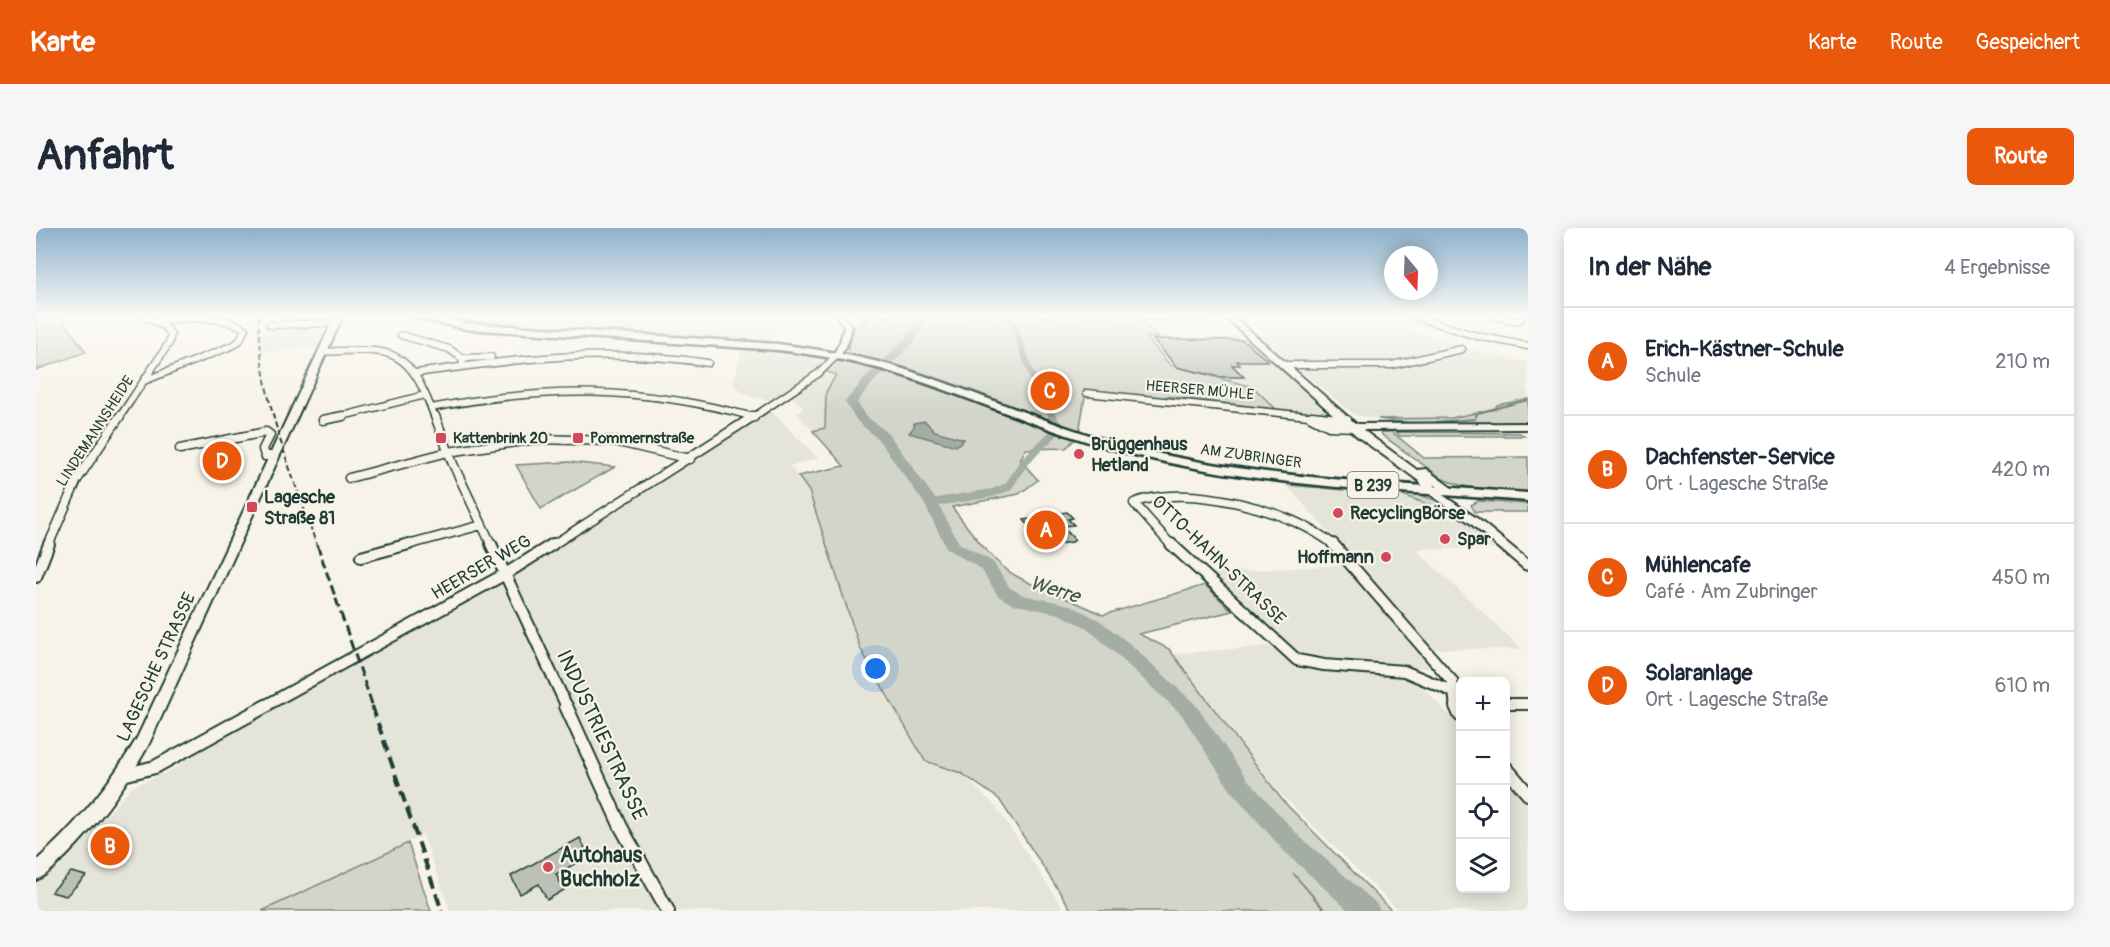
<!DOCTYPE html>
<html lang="de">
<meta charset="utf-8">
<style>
:root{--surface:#fff;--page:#f6f6f7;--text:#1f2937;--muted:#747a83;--line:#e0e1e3;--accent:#ea580c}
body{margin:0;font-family:Pangolin,sans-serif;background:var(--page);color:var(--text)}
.controls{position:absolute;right:18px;bottom:18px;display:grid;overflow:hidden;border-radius:9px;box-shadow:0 3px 15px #0003}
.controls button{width:54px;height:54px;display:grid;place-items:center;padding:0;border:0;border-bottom:2px solid var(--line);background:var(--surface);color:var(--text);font:30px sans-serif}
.compass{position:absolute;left:1348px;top:18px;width:54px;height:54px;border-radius:50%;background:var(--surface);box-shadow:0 3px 15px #0003;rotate:161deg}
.you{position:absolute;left:840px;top:441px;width:21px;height:21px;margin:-15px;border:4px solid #fff;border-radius:50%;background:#1a73e8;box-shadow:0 0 0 9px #1a73e833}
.badge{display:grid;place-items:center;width:39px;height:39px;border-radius:50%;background:var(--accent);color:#fff;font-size:20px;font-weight:700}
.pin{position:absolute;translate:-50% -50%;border:3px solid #fff;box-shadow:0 2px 6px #0006}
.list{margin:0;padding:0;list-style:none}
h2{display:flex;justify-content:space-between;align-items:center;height:78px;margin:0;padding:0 24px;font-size:26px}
h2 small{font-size:20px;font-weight:400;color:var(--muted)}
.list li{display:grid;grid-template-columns:39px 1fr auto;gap:18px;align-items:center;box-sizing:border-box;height:108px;padding:0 24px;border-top:2px solid var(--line)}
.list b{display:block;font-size:22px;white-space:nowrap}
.list p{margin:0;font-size:20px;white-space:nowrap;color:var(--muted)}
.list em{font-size:20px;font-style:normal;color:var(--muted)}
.icon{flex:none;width:33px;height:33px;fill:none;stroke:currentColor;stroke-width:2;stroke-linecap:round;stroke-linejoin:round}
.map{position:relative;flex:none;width:1492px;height:683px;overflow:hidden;border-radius:9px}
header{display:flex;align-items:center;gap:36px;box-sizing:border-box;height:84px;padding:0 30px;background:var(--accent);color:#fff}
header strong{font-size:28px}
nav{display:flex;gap:33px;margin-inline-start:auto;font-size:21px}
.intro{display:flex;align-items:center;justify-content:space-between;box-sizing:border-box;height:144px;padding:0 36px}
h1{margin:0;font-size:42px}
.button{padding:15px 27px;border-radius:9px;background:var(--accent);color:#fff;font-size:21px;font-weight:700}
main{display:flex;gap:36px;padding:0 36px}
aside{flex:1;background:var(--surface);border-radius:9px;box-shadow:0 3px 15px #0003}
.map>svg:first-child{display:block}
.built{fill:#e5e4d9}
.green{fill:#d3d5ca;stroke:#79897f;stroke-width:1.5}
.water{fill:#a4ada3;stroke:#6f8077;stroke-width:1.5}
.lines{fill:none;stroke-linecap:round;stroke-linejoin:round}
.stream{stroke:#6f8077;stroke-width:2}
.canal-far1{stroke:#a4ada3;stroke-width:6}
.canal{stroke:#a4ada3;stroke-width:8}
.river{fill:#a4ada3;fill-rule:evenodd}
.building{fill:#bbc1b6;stroke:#1f3d34;stroke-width:1.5}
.minor-far3-casing{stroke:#1f3d34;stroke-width:9}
.minor-far2-casing{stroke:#1f3d34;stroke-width:11}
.minor-far1-casing{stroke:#1f3d34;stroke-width:14}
.minor-casing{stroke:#1f3d34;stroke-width:16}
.tertiary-casing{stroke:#1f3d34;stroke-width:4}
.secondary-casing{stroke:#1f3d34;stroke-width:4}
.primary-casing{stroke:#1f3d34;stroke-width:5}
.minor-far3{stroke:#f7f3e8;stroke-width:6}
.minor-far2{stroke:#f7f3e8;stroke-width:8}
.minor-far1{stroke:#f7f3e8;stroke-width:10}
.minor{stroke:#f7f3e8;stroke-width:12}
.tertiary{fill:#f7f3e8;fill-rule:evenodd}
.secondary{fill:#f7f3e8;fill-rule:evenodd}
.primary{fill:#f7f3e8;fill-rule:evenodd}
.rail-far2{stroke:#1f3d34;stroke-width:2;stroke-dasharray:6 3;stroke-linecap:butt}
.rail-far1{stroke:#1f3d34;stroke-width:3;stroke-dasharray:10 4.5;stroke-linecap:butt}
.rail{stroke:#1f3d34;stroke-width:4;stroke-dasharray:12 6;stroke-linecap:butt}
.poi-dot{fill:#d1495b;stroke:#f7f3e8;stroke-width:2}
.labels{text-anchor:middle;stroke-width:4.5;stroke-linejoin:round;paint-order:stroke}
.far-street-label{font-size:15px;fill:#1f3d34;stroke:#f7f3e8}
.far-poi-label{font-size:15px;font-weight:bold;fill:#1f3d34;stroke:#f7f3e8;text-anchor:start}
.shield{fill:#f7f3e8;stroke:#60746a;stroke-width:1.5}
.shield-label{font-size:16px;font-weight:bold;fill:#1f3d34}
.poi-label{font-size:18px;font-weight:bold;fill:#1f3d34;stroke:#f7f3e8;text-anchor:start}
.street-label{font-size:18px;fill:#1f3d34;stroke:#f7f3e8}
.water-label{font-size:20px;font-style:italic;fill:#405950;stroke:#f7f3e8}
.near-street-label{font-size:21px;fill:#1f3d34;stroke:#f7f3e8}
.near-poi-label{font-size:21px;font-weight:bold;fill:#1f3d34;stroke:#f7f3e8;text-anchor:start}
</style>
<header>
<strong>Karte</strong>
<nav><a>Karte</a><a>Route</a><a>Gespeichert</a></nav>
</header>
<div class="intro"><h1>Anfahrt</h1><a class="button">Route</a></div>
<main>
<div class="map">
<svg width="1492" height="683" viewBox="0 0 1492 683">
<rect width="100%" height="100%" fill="#f7f3e8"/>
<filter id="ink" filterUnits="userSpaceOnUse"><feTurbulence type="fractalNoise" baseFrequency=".0167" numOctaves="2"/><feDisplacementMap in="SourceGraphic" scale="12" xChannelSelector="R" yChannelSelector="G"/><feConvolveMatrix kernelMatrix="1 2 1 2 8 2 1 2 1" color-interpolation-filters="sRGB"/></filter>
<g filter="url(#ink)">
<path class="built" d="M 389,88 L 746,88 L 732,115 L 461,99 L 414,94 Z
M 1302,88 L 1309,93 L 1319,94 L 1336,90 L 1451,126 L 1492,134 L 1492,171 L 1461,177 L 1459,181 L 1415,190 L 1342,191 L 1319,187 L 1224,110 L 1224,98 L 1251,89 Z
M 250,95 L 291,96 L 283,118 L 226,125 L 227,98 Z
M 1110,108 L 1212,109 L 1293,187 L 1241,182 L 1217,159 L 1134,137 Z
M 706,120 L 761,123 L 795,128 L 784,140 L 801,147 L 790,164 L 789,200 L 777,203 L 761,186 L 767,181 L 765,176 L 755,168 L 746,165 L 735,173 L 714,168 L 697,158 Z
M 734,182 L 782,230 L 753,238 L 773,262 L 824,420 L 847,462 L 889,533 L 925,545 L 961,580 L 1029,683 L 414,683 L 387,607 L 226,683 L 0,683 L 0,656 L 54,606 L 96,559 L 139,540 L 199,499 L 555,296 Z
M 1251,258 L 1367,267 L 1422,288 L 1465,320 L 1379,321 L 1486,421 L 1398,421 Z
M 1309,337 L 1402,441 L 1277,434 L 1261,426 L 1169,345 Z
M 1233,418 L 1261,441 L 1375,447 L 1424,498 L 1424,660 L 1470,660 L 1470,550 L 1492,576 L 1492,683 L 1363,683 L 1239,560 L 1137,426 Z"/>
<path class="green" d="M 0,88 L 24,88 L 50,124 L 0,142 Z
M 825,88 L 1101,88 L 1122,109 L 1110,109 L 1134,137 L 1217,159 L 1241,182 L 1130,168 L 1129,170 L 1050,163 L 1043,205 L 811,126 L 818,99 L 831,93 Z
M 803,129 L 865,148 L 1039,211 L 1030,220 L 990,221 L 984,232 L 1002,252 L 983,266 L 916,279 C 932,300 958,337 982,349 C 1009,364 1039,372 1067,387 L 1169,357 L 1196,383 L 1103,406 L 1133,421 L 1247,573 L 1356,683 L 1290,683 L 1257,645 L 1289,683 L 1036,683 L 963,571 L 925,545 L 889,533 L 824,420 L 773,263 L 762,248 L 808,238 L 777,203 L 789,200 L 790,164 L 800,147 L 789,143 Z
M 1492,171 L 1492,196 L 1376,195 L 1342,191 L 1415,190 L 1459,181 L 1461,177 Z
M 1345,204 L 1356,204 L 1388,230 L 1492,229 L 1492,265 C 1464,263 1434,263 1407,251 L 1346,207 Z
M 1360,204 L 1484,205 L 1488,208 L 1364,208 Z
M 533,234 L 579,239 L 505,281 L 480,237 Z
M 1251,257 L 1384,267 L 1399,272 L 1422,288 L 1367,267 Z
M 1442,273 L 1492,276 L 1492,284 L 1439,284 L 1435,277 Z
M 372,615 L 395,683 L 226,683 Z"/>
<path class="water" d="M 889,193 L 899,203 L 928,211 L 920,218 L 873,205 L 878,199 L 878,195 Z"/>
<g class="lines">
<path class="stream" d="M 1400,194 L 1439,191 L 1441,185 L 1492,172"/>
<path class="canal-far1" d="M 972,88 L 978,98 L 1001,162 L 1017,190"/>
<path class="canal" d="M 1016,188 L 1021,197
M 895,275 L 956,265 L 972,259 L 989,233 L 1018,205"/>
<path class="river" d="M 882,88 L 892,88 L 878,114 L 838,153 L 821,174 L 830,188 L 852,205 L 900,272 L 923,315 L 957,334 L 974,360 L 987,367 L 1034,377 L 1063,392 L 1094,416 L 1159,476 L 1211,551 L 1263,608 L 1340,675 L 1344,683 L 1313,683 L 1247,622 L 1195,563 L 1145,486 L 1080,426 L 1051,400 L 1023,386 L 976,376 L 962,368 L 945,341 L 911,321 L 888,275 L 842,211 L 821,193 L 809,174 L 830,149 L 869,111 Z"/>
</g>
<path class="building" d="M 1117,111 L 1207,112 L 1232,133 L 1201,133 L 1204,137 L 1196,137 L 1208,149 L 1184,149 L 1141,139 Z
M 1031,284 L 1037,290 L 1032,291 L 1038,297 L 1026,298 L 1039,312 L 1036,314 L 1010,318 L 988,292 Z
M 72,607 L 93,612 L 76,629 L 55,623 Z
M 544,610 L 549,620 L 542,624 L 546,632 L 520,646 L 528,662 L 511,672 L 503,656 L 484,666 L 475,648 Z
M 35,644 L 50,648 L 30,668 L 15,664 Z"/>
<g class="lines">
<defs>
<path id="minor-far3" d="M 1109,88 L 1192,88
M 1378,88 L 1437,107 L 1492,118
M 1458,88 L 1480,93 L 1485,91
M 234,97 L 298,95
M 365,107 L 413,121 L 426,130
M 285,124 C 358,120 372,118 399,190
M 1248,137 L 1356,137 L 1426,121
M 427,138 L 426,130 L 455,129
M 380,145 C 478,131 573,119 672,135
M 108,153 L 198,117 L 204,112 L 209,101 C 183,85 146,91 117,92
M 1051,165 L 1291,190
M 395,180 C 511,158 604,158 718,189
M 83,190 L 133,115 L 135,106 L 128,98 L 107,88
M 299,190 L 389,167
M 716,190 L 783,145 L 801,127"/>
<path id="minor-far2" d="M 399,188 L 417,236 L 456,318
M 716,188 L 718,189
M 1276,188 L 1311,192
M 1275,189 L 1293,198 L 1319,199
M 287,192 L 307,188
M 144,221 L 230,204 L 234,207 L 227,221 L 229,228 L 239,228
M 313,250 L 412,224 L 501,211 L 578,213 L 654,231
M 12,318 L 41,252 L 84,188
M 368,318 L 446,297
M 515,318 L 718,188
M 1136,318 L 1098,275 C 1149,254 1258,282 1299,318"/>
<path id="minor-far1" d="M 455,316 L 531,479
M 1135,316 L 1261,432 L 1288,437 L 1368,443 L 1418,464
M 1297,316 L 1416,453 L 1418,464
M 325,329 L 373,316
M 0,349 L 13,316
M 1418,464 L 1424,466
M 1418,464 L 1420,479
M 1470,476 L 1492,476
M 227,479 L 471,345 L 517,316"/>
<path id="minor" d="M 530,478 L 585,599 L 632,683
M 1420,478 L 1424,487
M 1470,540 L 1492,566
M 87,547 L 119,539 L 230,478"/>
<path id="tertiary" d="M 299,88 L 307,88 L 113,516 C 90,558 63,595 29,629 C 20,637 11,648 0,652 L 0,633 C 40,597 74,556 101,510 Z
M 801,88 L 809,88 L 816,99 L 812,114 L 804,129 L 801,129 L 797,127 L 804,114 L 808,99 Z
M 1395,259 L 1442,291 L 1492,332 L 1492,342 L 1488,341 L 1434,295 L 1391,264 L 1390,262 L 1391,260 Z"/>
<path id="secondary" d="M 1188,88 L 1197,88 L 1320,196 L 1492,195 L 1492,201 L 1327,202 L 1381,242 L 1390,241 L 1420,263 L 1418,266 L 1410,266 L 1397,256 L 1401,262 L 1395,266 L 1391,265 L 1383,253 L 1322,209 Z"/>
<path id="primary" d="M 372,88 L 391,88 L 430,95 L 742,116 C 780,121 817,127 854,137 C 937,161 1015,199 1099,220 C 1227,252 1361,255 1492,265 L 1492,273 C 1359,263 1225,259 1095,226 C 1009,205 929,165 845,141 C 811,132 777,126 742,122 L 430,101 Z"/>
</defs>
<use href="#minor-far3" class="minor-far3-casing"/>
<use href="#minor-far2" class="minor-far2-casing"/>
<use href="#minor-far1" class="minor-far1-casing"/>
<use href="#minor" class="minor-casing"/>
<use href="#tertiary" class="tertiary-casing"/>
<use href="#secondary" class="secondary-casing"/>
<use href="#primary" class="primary-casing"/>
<use href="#minor-far3" class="minor-far3"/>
<use href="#minor-far2" class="minor-far2"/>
<use href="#minor-far1" class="minor-far1"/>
<use href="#minor" class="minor"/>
<use href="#tertiary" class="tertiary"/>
<use href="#secondary" class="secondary"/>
<use href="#primary" class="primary"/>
<path class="rail-far2" d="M 223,88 C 222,168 256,244 281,318"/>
<path class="rail-far1" d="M 281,316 L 337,479"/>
<path class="rail" d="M 336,478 L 406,683"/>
</g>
</g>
<linearGradient id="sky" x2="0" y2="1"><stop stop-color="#8db1cc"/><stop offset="0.48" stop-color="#fbfaf5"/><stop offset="1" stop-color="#fbfaf5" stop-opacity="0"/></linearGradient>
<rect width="1492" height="184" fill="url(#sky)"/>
<g class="poi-dot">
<rect x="399" y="204" width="12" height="12" rx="3"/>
<rect x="536" y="204" width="12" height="12" rx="3"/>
<circle cx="1043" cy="226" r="6"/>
<rect x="210" y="273" width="12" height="12" rx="3"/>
<circle cx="1302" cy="285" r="6"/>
<circle cx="1409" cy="311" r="6"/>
<circle cx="1350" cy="329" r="6"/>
<circle cx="512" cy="639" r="6"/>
</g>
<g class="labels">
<g class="far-street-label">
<text transform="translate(1164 162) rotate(5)" y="5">HEERSER MÜHLE</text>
<text transform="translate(59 203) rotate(-57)" y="5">LINDEMANNSHEIDE</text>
<text transform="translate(1215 228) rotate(8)" y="5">AM ZUBRINGER</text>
</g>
<g class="far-poi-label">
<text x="417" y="215">Kattenbrink 20</text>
<text x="554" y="215">Pommernstraße</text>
</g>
<rect class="shield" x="1311.5" y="244" width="51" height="26" rx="4.5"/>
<g class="shield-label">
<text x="1337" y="263">B 239</text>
</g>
<g class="poi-label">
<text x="1055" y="222">Brüggenhaus<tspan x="1055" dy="21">Hetland</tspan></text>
<text x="228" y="275">Lagesche<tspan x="228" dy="21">Straße 81</tspan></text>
<text x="1314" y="291">RecyclingBörse</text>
<text x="1421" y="317">Spar</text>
<text x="1338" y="335" text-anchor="end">Hoffmann</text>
</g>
<g class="street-label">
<text transform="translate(1183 332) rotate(44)" y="6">OTTO-HAHN-STRASSE</text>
<text transform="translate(445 339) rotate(-30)" y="6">HEERSER WEG</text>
<text transform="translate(120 439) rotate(-65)" y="6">LAGESCHE STRASSE</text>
</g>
<g class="water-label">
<text transform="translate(1019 361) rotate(17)" y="7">Werre</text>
</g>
<g class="near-street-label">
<text transform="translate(566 507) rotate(65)" y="7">INDUSTRIESTRASSE</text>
</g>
<g class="near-poi-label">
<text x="524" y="634">Autohaus<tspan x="524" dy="24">Buchholz</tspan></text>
</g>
</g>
</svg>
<div class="controls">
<button>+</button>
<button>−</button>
<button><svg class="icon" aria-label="locate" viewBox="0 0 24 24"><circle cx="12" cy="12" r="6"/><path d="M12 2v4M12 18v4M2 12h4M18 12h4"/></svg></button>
<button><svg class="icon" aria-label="layers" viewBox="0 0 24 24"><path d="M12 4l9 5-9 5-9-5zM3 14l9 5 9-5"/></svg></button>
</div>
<svg class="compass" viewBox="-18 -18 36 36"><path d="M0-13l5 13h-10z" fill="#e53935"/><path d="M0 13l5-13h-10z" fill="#747a83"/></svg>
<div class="you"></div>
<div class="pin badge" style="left:1010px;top:302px">A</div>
<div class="pin badge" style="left:74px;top:618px">B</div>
<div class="pin badge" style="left:1014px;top:163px">C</div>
<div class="pin badge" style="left:186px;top:233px">D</div>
</div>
<aside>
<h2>In der Nähe<small>4 Ergebnisse</small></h2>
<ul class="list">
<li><span class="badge">A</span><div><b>Erich-Kästner-Schule</b><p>Schule</p></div><em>210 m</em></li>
<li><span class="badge">B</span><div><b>Dachfenster-Service</b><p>Ort · Lagesche Straße</p></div><em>420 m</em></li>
<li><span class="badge">C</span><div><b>Mühlencafe</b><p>Café · Am Zubringer</p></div><em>450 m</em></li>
<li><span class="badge">D</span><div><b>Solaranlage</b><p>Ort · Lagesche Straße</p></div><em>610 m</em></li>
</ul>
</aside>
</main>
